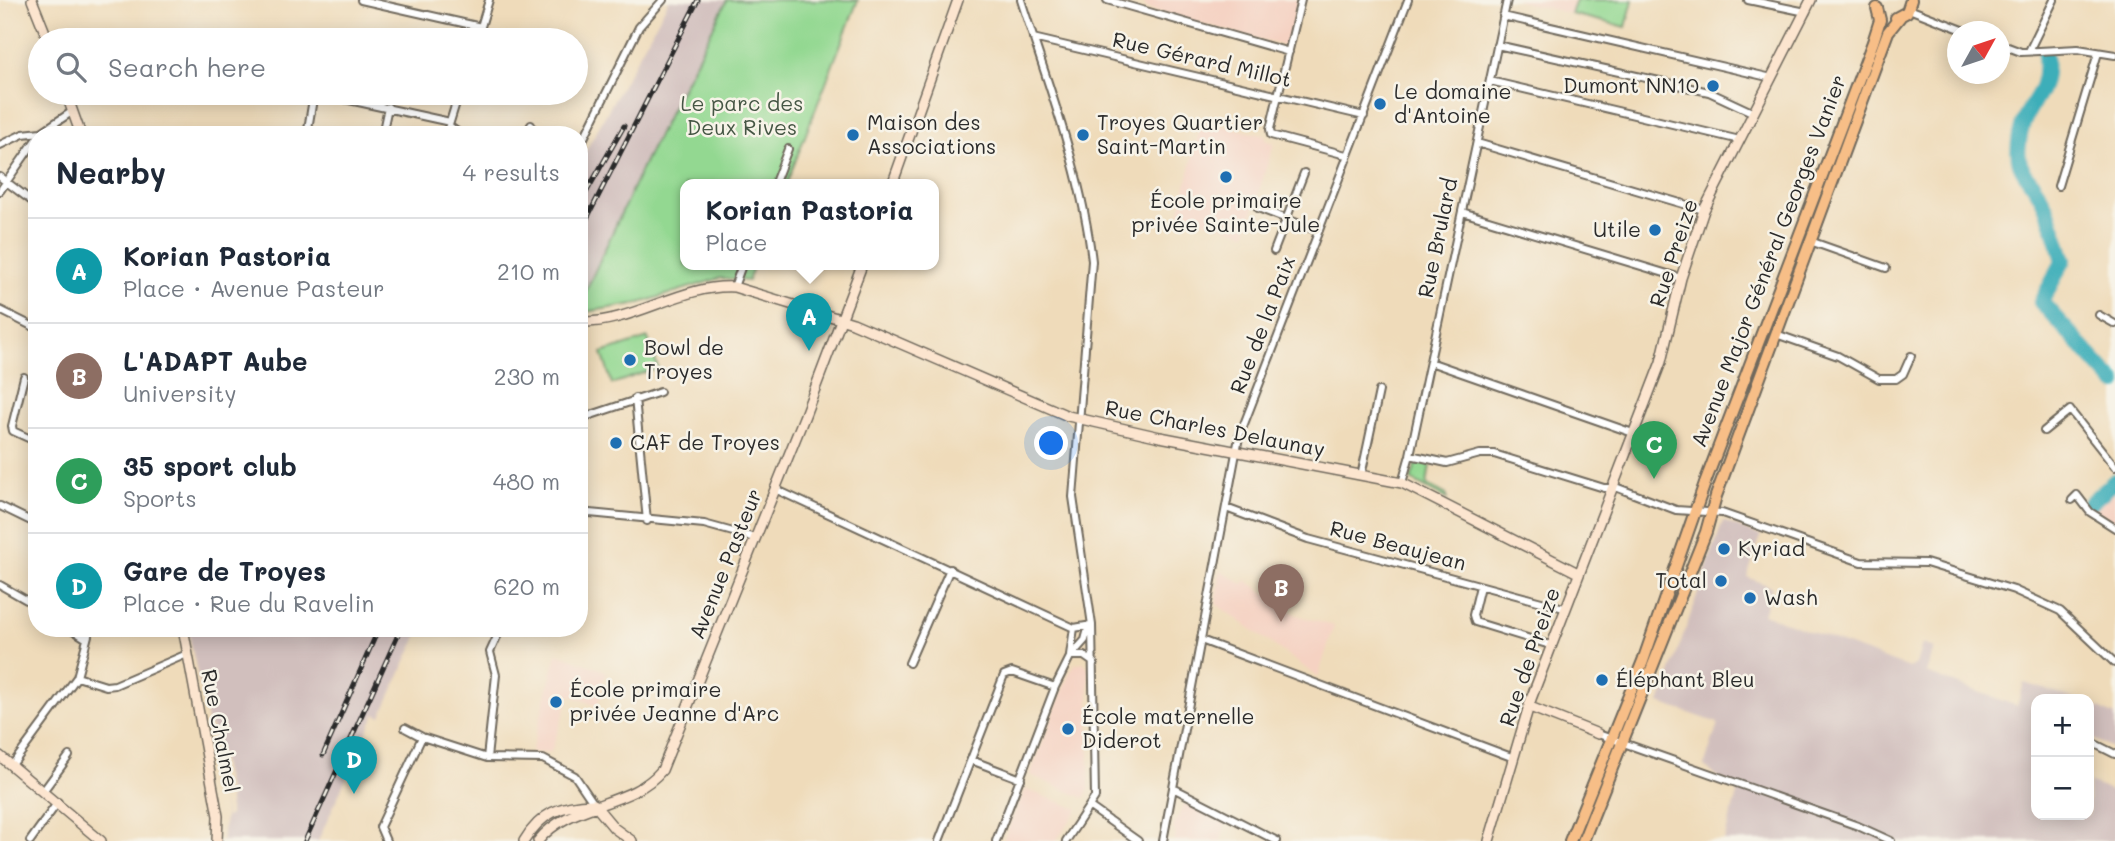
<!DOCTYPE html>
<meta charset="utf-8">
<style>
:root{--surface:#fff;--page:#f2f2f3;--text:#1f2937;--muted:#747a83;--line:#e0e1e3;--accent:#1f6fb2}
body{margin:0;font-family:Mali,sans-serif;background:var(--page);color:var(--text)}
.controls{position:absolute;right:21px;bottom:21px;display:grid;overflow:hidden;border-radius:14px;box-shadow:0 4px 18px #0003}
.controls button{width:63px;height:63px;display:grid;place-items:center;padding:0;border:0;border-bottom:2px solid var(--line);background:var(--surface);color:var(--text);font:35px sans-serif}
.compass{position:absolute;left:1947px;top:21px;width:63px;height:63px;border-radius:50%;background:var(--surface);box-shadow:0 4px 18px #0003;rotate:50deg}
.you{position:absolute;left:1052px;top:444px;width:24px;height:24px;margin:-18px;border:5px solid #fff;border-radius:50%;background:#1a73e8;box-shadow:0 0 0 10px #1a73e833}
.badge{display:grid;place-items:center;width:46px;height:46px;border-radius:50%;background:var(--accent);color:#fff;font-size:23px;font-weight:700}
.pin{position:absolute;translate:-50% -58px;filter:drop-shadow(0 2px 4px #0008)}
.pin::after{content:'';position:absolute;top:37px;width:24px;height:21px;background:inherit;clip-path:polygon(0 0,100% 0,50% 100%)}
.popup{position:absolute;left:680px;top:179px;width:259px;height:91px;box-sizing:border-box;display:grid;place-content:center;border-radius:14px;background:var(--surface);filter:drop-shadow(0 2px 5px #0005);font-size:23px;white-space:nowrap;color:var(--muted)}
.popup b{font-size:26px;color:var(--text)}
.popup::after{content:'';position:absolute;left:50%;top:100%;margin-left:-14px;border:14px solid transparent;border-top-color:var(--surface)}
.list{margin:0;padding:0;list-style:none}
h2{display:flex;justify-content:space-between;align-items:center;height:91px;margin:0;padding:0 28px;font-size:30px}
h2 small{font-size:23px;font-weight:400;color:var(--muted)}
.list li{display:grid;grid-template-columns:46px 1fr auto;gap:21px;align-items:center;box-sizing:border-box;height:105px;padding:0 28px;border-top:2px solid var(--line)}
.list b{display:block;font-size:26px;white-space:nowrap}
.list p{margin:0;font-size:23px;white-space:nowrap;color:var(--muted)}
.list em{font-size:23px;font-style:normal;color:var(--muted)}
.icon{flex:none;width:38px;height:38px;fill:none;stroke:currentColor;stroke-width:2;stroke-linecap:round;stroke-linejoin:round}
.map{position:relative;flex:none;width:2115px;height:841px;overflow:hidden}
.search{position:absolute;background:var(--surface);box-shadow:0 4px 18px #0003;left:28px;top:28px;width:560px;height:77px;display:flex;align-items:center;gap:18px;box-sizing:border-box;padding:0 24px;border-radius:38px;color:var(--muted);font-size:26px}
.panel{position:absolute;background:var(--surface);box-shadow:0 4px 18px #0003;left:28px;top:126px;width:560px;height:511px;border-radius:28px}
.map>svg:first-child{display:block}
.built{fill:#f5d2c2}
.industrial{fill:#d1bfbd}
.green{fill:#93d891;stroke:#5f825e;stroke-width:2}
.lines{fill:none;stroke-linecap:round;stroke-linejoin:round}
.river{stroke:#3eaeb9;stroke-width:16}
.street-casing{stroke:#70695d;stroke-width:10}
.secondary-casing{stroke:#70695d;stroke-width:12}
.primary-casing{stroke:#70695d;stroke-width:14}
.street{stroke:#fff;stroke-width:6}
.secondary{stroke:#fce5cf;stroke-width:9}
.primary{stroke:#f7be87;stroke-width:10}
.rail-casing{stroke:#2b2b2b;stroke-width:5}
.rail{stroke:#f7f3e8;stroke-width:2.5;stroke-dasharray:8;stroke-linecap:butt}
.poi-dot{fill:#1f6fb2;stroke:#f7f3e8;stroke-width:2.5}
.labels{text-anchor:middle;stroke-width:5;stroke-linejoin:round;paint-order:stroke}
.street-label{font-size:21px;fill:#2b2b2b;stroke:#f7f3e8}
.poi-label{font-size:21px;fill:#2b2b2b;stroke:#f7f3e8;text-anchor:start}
.park-label{font-size:21px;fill:#455644;stroke:#f7f3e8}
</style>
<div class="map">
<svg width="2115" height="841" viewBox="0 0 2115 841">
<rect width="100%" height="100%" fill="#f7f3e8"/>
<filter id="ink" filterUnits="userSpaceOnUse"><feTurbulence type="fractalNoise" baseFrequency=".0143" numOctaves="2"/><feDisplacementMap in="SourceGraphic" scale="14" xChannelSelector="R" yChannelSelector="G"/><feConvolveMatrix kernelMatrix="1 2 1 2 8 2 1 2 1" color-interpolation-filters="sRGB"/></filter>
<filter id="wash" filterUnits="userSpaceOnUse"><feTurbulence type="fractalNoise" baseFrequency=".00686" numOctaves="4" result="noise"/><feDisplacementMap in="SourceGraphic" scale="28" xChannelSelector="R" yChannelSelector="G"/><feGaussianBlur stdDeviation="1.57" result="paint"/><feColorMatrix in="noise" values="0 0 0 0 0 0 0 0 0 0 0 0 0 0 0 0 0 1.4 0 .05"/><feComposite in="paint" operator="in"/></filter>
<g filter="url(#wash)">
<rect width="100%" height="100%" fill="#efdbba"/>
<path class="built" d="M 1116,0 L 1298,0 L 1287,47 L 1146,8 L 1144,3 L 1136,0 L 1131,4 Z
M 1514,0 L 1633,0 L 1626,27 Z
M 1207,122 L 1266,136 L 1265,140 L 1274,143 L 1246,233 L 1179,214 L 1200,127 Z
M 2115,484 L 2115,527 L 2092,512 L 2090,506 Z
M 1220,570 L 1243,584 L 1246,580 L 1296,615 L 1334,626 L 1318,677 L 1216,604 Z
M 557,653 L 607,672 L 600,688 L 603,690 L 597,706 L 570,695 L 551,752 L 531,753 Z
M 1083,662 L 1088,667 L 1089,674 L 1089,790 L 1084,798 L 1030,775 L 1069,674 L 1075,664 Z
M 1025,789 L 1078,809 L 1056,841 L 1003,841 Z
M 1185,803 L 1226,821 L 1221,841 L 1174,841 L 1176,835 L 1173,827 Z"/>
<path class="industrial" d="M 669,0 L 727,0 L 645,161 L 579,306 L 579,163 Z
M 1723,521 L 1761,536 L 1747,577 L 1772,587 L 1763,614 L 1909,668 L 1916,664 L 1922,644 L 1934,648 L 1926,673 L 2017,706 L 2024,683 L 2076,699 L 2036,699 L 2036,815 L 2089,815 L 2089,782 L 2115,793 L 2115,841 L 1724,841 L 1738,790 L 1704,767 L 1718,723 L 1660,703 Z
M 192,628 L 421,628 L 381,716 L 375,714 L 318,841 L 222,841 L 225,817 L 221,794 L 226,817 L 229,816 L 229,795 L 218,744 L 215,744 L 212,726 L 208,726 L 189,634 Z
M 2089,703 L 2115,716 L 2115,749 L 2089,737 Z"/>
<path class="green" d="M 727,0 L 858,0 L 786,185 L 685,185 L 685,265 L 754,265 L 748,281 L 720,278 L 640,303 L 579,313 L 579,306 L 645,161 Z
M 1576,0 L 1633,0 L 1626,27 L 1571,14 Z
M 648,338 L 658,368 L 612,384 L 602,353 Z
M 1417,461 L 1430,464 L 1427,485 L 1447,495 L 1447,499 L 1411,480 Z"/>
<g class="lines">
<path class="river" d="M 2045,55 C 2049,99 2027,98 2020,135 C 2013,173 2029,172 2042,199 C 2052,218 2057,240 2064,260 L 2041,302 L 2115,383
M 2090,503 L 2115,481"/>
</g>
</g>
<g filter="url(#ink)">
<g class="lines">
<defs>
<path id="street" d="M 361,0 L 481,27
M 1021,0 C 1048,85 1082,172 1092,261 L 1073,497 L 1092,625 L 1095,797 L 1066,841
M 1107,0 L 1289,52
M 1301,0 L 1270,129 L 1271,135 L 1346,155
M 1748,0 L 1806,12
M 1909,9 L 1968,32
M 1503,16 L 1772,78
M 1033,38 L 1364,116
M 477,40 L 489,0
M 2000,44 L 2021,52 L 2078,49 L 2115,55
M 1497,45 L 1709,92 L 1754,113
M 2029,51 L 2054,0
M 1490,81 L 1740,140
M 317,93 L 450,122
M 449,126 L 462,135
M 40,133 L 73,111
M 307,135 L 314,93
M 382,135 L 388,107
M 446,135 L 459,93
M 525,135 L 531,125
M 1477,143 L 1704,210
M 0,145 L 23,134 L 41,132
M 579,148 L 639,27 L 663,0
M 0,177 L 37,205
M 774,185 L 788,149
M 2058,186 L 2098,53
M 0,191 L 37,138
M 1258,208 L 1318,231
M 1462,212 L 1681,278
M 1810,241 L 1886,268
M 1274,251 L 1304,173
M 734,287 L 742,265
M 0,310 L 32,326
M 2099,315 L 2115,324
M 1776,334 L 1838,356 L 1879,379 L 1896,379 L 1903,374 L 1911,356
M 1430,362 L 1633,433
M 24,377 L 12,426 L 13,431 L 37,442
M 635,398 L 647,521
M 579,419 L 660,392
M 2044,431 L 2070,410 L 2115,467
M 1410,455 L 1447,463 L 1480,454 L 1494,454 L 1604,488 L 1618,488 L 1676,510 L 1722,513 L 1861,562 L 1926,563 L 2014,590 L 2060,611 L 2115,663
M 1361,476 L 1379,391
M 1402,483 L 1410,455 L 1507,0
M 775,489 L 1074,628 L 1092,625
M 2072,500 L 2077,495 L 2090,512 L 2115,528
M 0,506 L 37,524
M 1226,508 L 1308,539 L 1564,608
M 579,512 L 704,524 L 755,538
M 0,585 L 37,606
M 1480,586 L 1473,615 L 1475,622 L 1550,645
M 70,628 L 87,639
M 1201,640 L 1514,758
M 1070,655 L 1074,628
M 1072,656 L 1084,656 L 1094,663
M 909,663 L 950,569
M 77,677 L 106,686 L 115,685 L 187,654
M 405,728 L 422,737
M 1598,734 L 1858,826 L 1891,841
M 2089,741 L 2115,754
M 487,758 L 496,675 L 490,652 L 501,628
M 971,760 L 1021,779
M 12,765 L 77,677 L 90,628
M 1173,788 L 1277,841
M 44,790 L 69,756
M 1090,807 L 1138,841
M 30,841 L 58,802
M 386,841 L 380,827 L 422,737 L 487,758 L 543,759 L 575,776 L 594,804
M 939,841 L 1004,675 L 1012,672 L 1055,687
M 996,841 L 1055,687 L 1070,657 L 1085,640 L 1089,625
M 1163,841 L 1239,437 L 1408,0"/>
<path id="secondary" d="M 32,0 L 48,40
M 66,93 L 81,135
M 892,185 L 958,0
M 579,322 C 633,324 681,284 734,287 L 853,323 L 1068,416 L 1160,437 L 1402,483 L 1578,573
M 183,628 L 218,816 L 217,841
M 1530,707 L 1598,734
M 0,756 L 101,841
M 594,804 L 614,828 L 632,841
M 524,841 C 541,813 560,805 593,804
M 538,841 C 570,801 630,808 662,770 L 805,415 L 862,265
M 1489,841 L 1531,699 L 1661,362 L 1681,278 L 1704,210 L 1811,0"/>
<path id="primary" d="M 1896,18 L 1907,12 L 1911,0
M 1570,841 L 1643,661 L 1706,480 L 1873,42 L 1880,20 L 1877,8
M 1583,841 L 1706,532 L 1716,496 L 1888,32 L 1900,17"/>
</defs>
<use href="#street" class="street-casing"/>
<use href="#secondary" class="secondary-casing"/>
<use href="#primary" class="primary-casing"/>
<use href="#street" class="street"/>
<use href="#secondary" class="secondary"/>
<use href="#primary" class="primary"/>
<defs>
<path id="rail" d="M 579,205 L 624,126
M 579,234 L 698,0
M 323,755 L 379,628
M 305,841 L 401,628"/>
</defs>
<use href="#rail" class="rail-casing"/>
<use href="#rail" class="rail"/>
</g>
</g>
<g class="poi-dot">
<circle cx="1713" cy="86" r="7"/>
<circle cx="1380" cy="104" r="7"/>
<circle cx="853" cy="135" r="7"/>
<circle cx="1083" cy="135" r="7"/>
<circle cx="1226" cy="177" r="7"/>
<circle cx="1655" cy="230" r="7"/>
<circle cx="630" cy="360" r="7"/>
<circle cx="616" cy="443" r="7"/>
<circle cx="1724" cy="549" r="7"/>
<circle cx="1721" cy="581" r="7"/>
<circle cx="1750" cy="598" r="7"/>
<circle cx="1602" cy="680" r="7"/>
<circle cx="556" cy="702" r="7"/>
<circle cx="1068" cy="729" r="7"/>
</g>
<g class="labels">
<g class="street-label">
<text transform="translate(1202 60) rotate(13)" y="7">Rue Gérard Millot</text>
<text transform="translate(1438 238) rotate(-78)" y="7">Rue Brulard</text>
<text transform="translate(1674 253) rotate(-72)" y="7">Rue Preize</text>
<text transform="translate(1769 261) rotate(-69)" y="7">Avenue Major Général Georges Vanier</text>
<text transform="translate(1263 325) rotate(-69)" y="7">Rue de la Paix</text>
<text transform="translate(1215 429) rotate(11)" y="7">Rue Charles Delaunay</text>
<text transform="translate(1398 546) rotate(15)" y="7">Rue Beaujean</text>
<text transform="translate(726 564) rotate(-68)" y="7">Avenue Pasteur</text>
<text transform="translate(1530 657) rotate(-71)" y="7">Rue de Preize</text>
<text transform="translate(220 731) rotate(79)" y="7">Rue Chalmel</text>
</g>
<g class="poi-label">
<text x="1699" y="93" text-anchor="end">Dumont NN10</text>
<text x="1394" y="99">Le domaine<tspan x="1394" dy="24">d'Antoine</tspan></text>
<text x="867" y="130">Maison des<tspan x="867" dy="24">Associations</tspan></text>
<text x="1097" y="130">Troyes Quartier<tspan x="1097" dy="24">Saint-Martin</tspan></text>
<text x="1226" y="208" text-anchor="middle">École primaire<tspan x="1226" dy="24">privée Sainte-Jule</tspan></text>
<text x="1641" y="237" text-anchor="end">Utile</text>
<text x="644" y="355">Bowl de<tspan x="644" dy="24">Troyes</tspan></text>
<text x="630" y="450">CAF de Troyes</text>
<text x="1738" y="556">Kyriad</text>
<text x="1707" y="588" text-anchor="end">Total</text>
<text x="1764" y="605">Wash</text>
<text x="1616" y="687">Éléphant Bleu</text>
<text x="570" y="697">École primaire<tspan x="570" dy="24">privée Jeanne d'Arc</tspan></text>
<text x="1082" y="724">École maternelle<tspan x="1082" dy="24">Diderot</tspan></text>
</g>
<g class="park-label">
<text x="742" y="111">Le parc des<tspan x="742" dy="24">Deux Rives</tspan></text>
</g>
</g>
</svg>
<div class="controls">
<button>+</button>
<button>−</button>
</div>
<svg class="compass" viewBox="-18 -18 36 36"><path d="M0-13l5 13h-10z" fill="#e53935"/><path d="M0 13l5-13h-10z" fill="#747a83"/></svg>
<div class="you"></div>
<div class="pin badge" style="left:809px;top:351px;background:#0f9aa8">A</div>
<div class="popup"><b>Korian Pastoria</b>Place</div>
<div class="pin badge" style="left:1281px;top:622px;background:#8d6e63">B</div>
<div class="pin badge" style="left:1654px;top:479px;background:#2e9e5b">C</div>
<div class="pin badge" style="left:354px;top:794px;background:#0f9aa8">D</div>
<div class="search"><svg class="icon" aria-label="search" viewBox="0 0 24 24"><circle cx="10" cy="10" r="6"/><path d="M15 15l6 6"/></svg>Search here</div>
<section class="panel">
<h2>Nearby<small>4 results</small></h2>
<ul class="list">
<li><span class="badge" style="background:#0f9aa8">A</span><div><b>Korian Pastoria</b><p>Place · Avenue Pasteur</p></div><em>210 m</em></li>
<li><span class="badge" style="background:#8d6e63">B</span><div><b>L'ADAPT Aube</b><p>University</p></div><em>230 m</em></li>
<li><span class="badge" style="background:#2e9e5b">C</span><div><b>35 sport club</b><p>Sports</p></div><em>480 m</em></li>
<li><span class="badge" style="background:#0f9aa8">D</span><div><b>Gare de Troyes</b><p>Place · Rue du Ravelin</p></div><em>620 m</em></li>
</ul>
</section>
</div>
